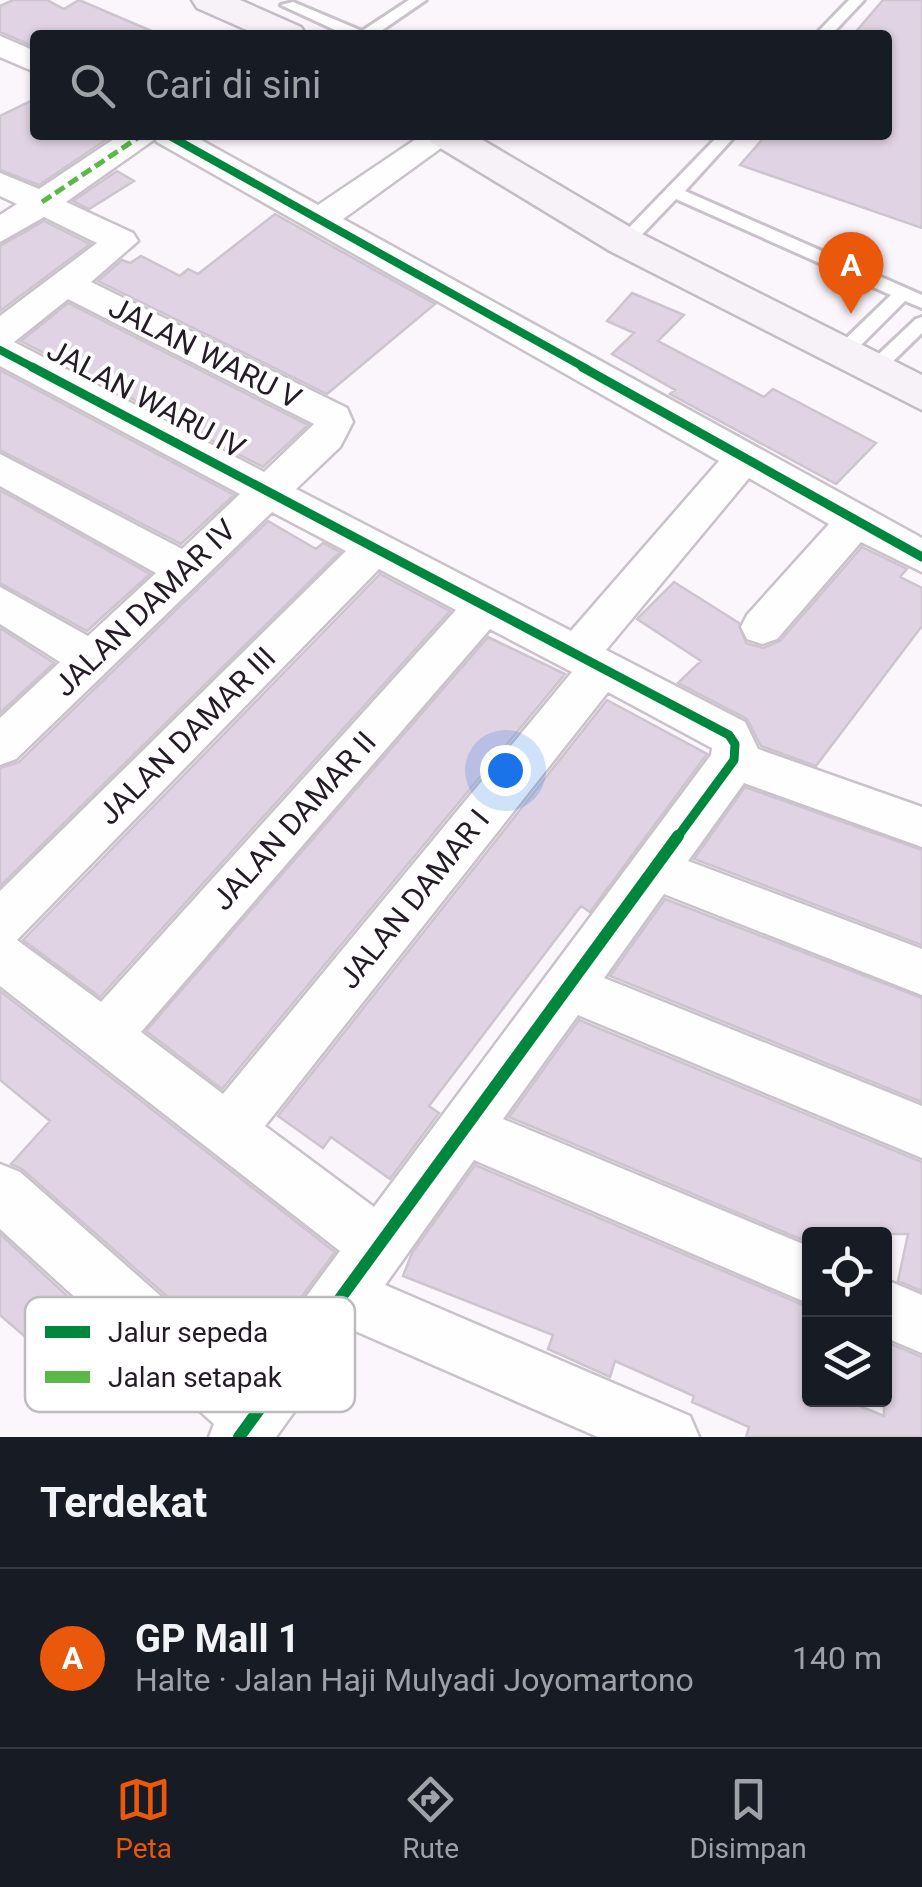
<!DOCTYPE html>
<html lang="id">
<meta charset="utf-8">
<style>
:root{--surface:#171b24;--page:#20242c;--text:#f1f3f6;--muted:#9ea1a6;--line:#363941;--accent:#ea580c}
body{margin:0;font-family:Roboto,sans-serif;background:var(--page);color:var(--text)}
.controls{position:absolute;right:30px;bottom:30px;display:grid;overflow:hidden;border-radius:10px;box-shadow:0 2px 8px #0004}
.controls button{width:90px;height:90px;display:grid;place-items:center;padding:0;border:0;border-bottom:2px solid var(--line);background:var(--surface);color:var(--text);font:50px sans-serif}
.you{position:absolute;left:505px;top:770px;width:35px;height:35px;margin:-25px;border:8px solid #fff;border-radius:50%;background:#1a73e8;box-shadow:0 0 0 15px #1a73e833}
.badge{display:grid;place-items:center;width:65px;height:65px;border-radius:50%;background:var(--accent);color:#fff;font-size:32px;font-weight:700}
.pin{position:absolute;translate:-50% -82px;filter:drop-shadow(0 2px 5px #0008)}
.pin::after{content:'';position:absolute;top:52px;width:35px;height:30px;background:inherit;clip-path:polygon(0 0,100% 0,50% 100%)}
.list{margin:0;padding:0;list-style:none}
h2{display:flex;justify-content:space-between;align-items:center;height:130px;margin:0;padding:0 40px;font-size:42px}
h2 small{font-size:32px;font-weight:400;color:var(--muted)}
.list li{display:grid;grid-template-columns:65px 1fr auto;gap:30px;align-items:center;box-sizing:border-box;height:180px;padding:0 40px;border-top:2px solid var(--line)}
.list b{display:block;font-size:38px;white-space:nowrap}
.list p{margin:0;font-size:32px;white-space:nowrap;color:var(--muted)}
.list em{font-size:32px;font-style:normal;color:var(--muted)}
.icon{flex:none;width:55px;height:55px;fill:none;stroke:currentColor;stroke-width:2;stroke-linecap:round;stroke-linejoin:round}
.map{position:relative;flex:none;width:922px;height:1437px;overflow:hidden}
.search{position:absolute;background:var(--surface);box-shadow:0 2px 8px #0004;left:30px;right:30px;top:30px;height:110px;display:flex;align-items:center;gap:25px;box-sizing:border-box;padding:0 35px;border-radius:10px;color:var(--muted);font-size:38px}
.sheet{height:310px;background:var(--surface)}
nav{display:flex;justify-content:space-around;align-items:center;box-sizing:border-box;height:140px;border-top:2px solid var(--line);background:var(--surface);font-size:28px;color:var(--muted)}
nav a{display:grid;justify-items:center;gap:5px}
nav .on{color:var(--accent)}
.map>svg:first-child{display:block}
.building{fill:#e0d3e3;stroke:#ccc5ce;stroke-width:2.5}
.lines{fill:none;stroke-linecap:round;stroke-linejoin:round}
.lane-casing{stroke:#c9c2ca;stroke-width:6}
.street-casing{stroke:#c9c2ca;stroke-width:5}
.primary-casing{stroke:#c4bbc6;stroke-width:5}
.lane{fill:#fefeff;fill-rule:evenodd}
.street{fill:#fefeff;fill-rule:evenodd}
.primary{fill:#f6f2f7;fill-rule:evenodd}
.quiet{stroke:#58b947;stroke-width:5;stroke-dasharray:11 5;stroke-linecap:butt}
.cycleway-far2-casing{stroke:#fff;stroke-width:12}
.cycleway-far1-casing{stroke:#fff;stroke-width:15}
.cycleway-casing{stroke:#fff;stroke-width:19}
.cycleway-far2{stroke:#00873e;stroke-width:8}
.cycleway-far1{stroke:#00873e;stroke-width:9}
.cycleway{stroke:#00873e;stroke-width:12}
.labels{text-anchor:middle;stroke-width:8;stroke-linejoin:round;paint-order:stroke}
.street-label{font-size:30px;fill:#241b26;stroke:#fff}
.key{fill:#fff;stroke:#bdbbbe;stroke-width:2.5}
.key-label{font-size:28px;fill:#241b26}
</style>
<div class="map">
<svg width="922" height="1437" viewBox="0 0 922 1437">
<rect width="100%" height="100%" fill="#fbf5fc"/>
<path class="building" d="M 13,0 L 47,0 L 64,9 L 79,0 L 161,35 L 35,35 L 35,47 L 0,32 L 0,6 Z
M 883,0 L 922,0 L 922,228 L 740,165 L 766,135 L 887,135 L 887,35 L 853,35 Z
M 35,99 L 35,135 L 113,135 L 39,185 L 0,170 L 0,116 Z
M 117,171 L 134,181 L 89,209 L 73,201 Z
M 275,214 L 435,304 L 327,394 L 98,281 L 122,260 L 130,263 L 141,256 L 180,276 L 188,269 L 198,274 Z
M 44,221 L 90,244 L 0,311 L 0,246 Z
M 632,293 L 684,315 L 658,341 L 764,397 L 773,389 L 876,443 L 836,484 L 670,394 L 675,390 L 612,354 L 634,333 L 607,321 Z
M 68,303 L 308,425 L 263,467 L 21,341 Z
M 0,370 L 234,495 L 181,544 L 0,450 Z
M 0,490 L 150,574 L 87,631 L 0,583 Z
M 268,521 L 316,549 L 323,543 L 340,552 L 0,886 L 0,768 L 19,762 Z
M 862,547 L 907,569 L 900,577 L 922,588 L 922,626 L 816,766 L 761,746 L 747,719 L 678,683 L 701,661 L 637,619 L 674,582 L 739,623 L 746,643 L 763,648 L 780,641 Z
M 380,574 L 450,611 L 100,997 L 23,940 Z
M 0,628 L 54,663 L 0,713 Z
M 488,637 L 565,674 L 222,1089 L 146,1031 Z
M 607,700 L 707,754 L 590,912 L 581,906 L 429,1106 L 439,1113 L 390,1179 L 331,1137 L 323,1148 L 278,1116 Z
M 745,787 L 922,850 L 922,945 L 694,859 Z
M 665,899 L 922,998 L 922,1102 L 610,976 Z
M 0,991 L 335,1252 L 291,1311 L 286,1306 L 251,1353 L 193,1306 L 187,1314 L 22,1169 L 11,1164 L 50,1121 L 0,1080 Z
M 579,1020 L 922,1162 L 922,1291 L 898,1281 L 908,1234 L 810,1234 L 810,1243 L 509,1117 Z
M 475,1165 L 810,1308 L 810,1400 L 846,1400 L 884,1416 L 884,1341 L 922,1357 L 922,1437 L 746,1437 L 749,1427 L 692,1402 L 694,1396 L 615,1361 L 610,1377 L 548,1349 L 553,1335 L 403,1276 L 412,1253 Z
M 0,1234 L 88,1315 L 51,1359 L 0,1315 Z"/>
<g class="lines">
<defs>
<path id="lane" d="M 409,0 L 426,0 L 375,35 L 346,35 L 281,5 L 293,2 L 362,31 Z
M 849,0 L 864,0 L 831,35 L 815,35 Z
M 719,135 L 736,135 L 685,191 L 922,295 L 922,308 L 905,301 L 849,357 L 842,359 L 833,353 L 835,349 L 891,295 L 676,199 L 631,246 L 619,246 L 619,238 Z
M 922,317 L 922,333 L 881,373 L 867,373 L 867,365 L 916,319 Z"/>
<path id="street" d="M 0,36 L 35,51 L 35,72 L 0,57 Z
M 120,135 L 192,135 L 318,205 L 422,135 L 459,135 L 343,219 L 922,538 L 922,572 L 861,542 L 777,639 L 762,644 L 747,639 L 741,627 L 747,615 L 829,524 L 749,478 L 606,650 L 745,722 L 758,749 L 922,807 L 922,847 L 744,783 L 688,861 L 922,949 L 922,995 L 664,894 L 604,978 L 922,1106 L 922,1158 L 578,1015 L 503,1119 L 810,1247 L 810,1304 L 474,1160 L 385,1285 L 690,1416 L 699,1437 L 598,1437 L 353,1330 L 276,1437 L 209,1437 L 214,1424 L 0,1229 L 0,1164 L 20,1172 L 249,1374 L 340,1251 L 0,986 L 0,891 L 346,551 L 272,512 L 16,759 L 0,765 L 0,718 L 60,662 L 0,624 L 0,587 L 88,636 L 156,573 L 0,486 L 0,454 L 182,549 L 240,494 L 0,366 L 0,316 L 97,243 L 44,217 L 0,242 L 0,215 L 17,204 L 0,196 L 0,173 L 39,189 ZM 155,139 L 157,142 L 719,461 L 571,631 L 296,489 L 340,447 L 353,422 L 347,408 L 91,282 L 138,241 L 133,233 L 66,202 ZM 68,299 L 314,424 L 264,472 L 14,342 ZM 379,569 L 456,610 L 101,1002 L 17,940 ZM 490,629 L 572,672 L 223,1094 L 141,1032 ZM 608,692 L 712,748 L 711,755 L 374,1207 L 265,1126 Z
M 884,1279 L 922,1295 L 922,1353 L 884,1337 Z"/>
<path id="primary" d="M 192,0 L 240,0 L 301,27 L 306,35 L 258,35 L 197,8 Z
M 426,135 L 474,135 L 640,233 L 922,375 L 922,410 L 610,251 L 432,143 Z"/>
</defs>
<use href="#lane" class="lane-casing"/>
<use href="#street" class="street-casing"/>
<use href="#primary" class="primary-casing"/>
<use href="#lane" class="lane"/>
<use href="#street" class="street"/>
<use href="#primary" class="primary"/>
<path class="quiet" d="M 42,202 L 142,135"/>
<defs>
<path id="cycleway-far2" d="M 168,135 L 587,369
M 0,350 L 36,369"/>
<path id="cycleway-far1" d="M 32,367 L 729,735 L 735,744 L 734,760 L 676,839
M 582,367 L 922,557"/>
<path id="cycleway" d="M 239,1437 L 678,836"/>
</defs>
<use href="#cycleway-far2" class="cycleway-far2-casing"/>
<use href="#cycleway-far1" class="cycleway-far1-casing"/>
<use href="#cycleway" class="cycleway-casing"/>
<use href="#cycleway-far2" class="cycleway-far2"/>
<use href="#cycleway-far1" class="cycleway-far1"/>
<use href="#cycleway" class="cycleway"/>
</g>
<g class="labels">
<g class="street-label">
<text transform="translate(205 353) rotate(27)" y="10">JALAN WARU V</text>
<text transform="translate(146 399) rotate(28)" y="10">JALAN WARU IV</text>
<text transform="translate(145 608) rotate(-44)" y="10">JALAN DAMAR IV</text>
<text transform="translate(187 736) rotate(-45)" y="10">JALAN DAMAR III</text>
<text transform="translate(294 821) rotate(-48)" y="10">JALAN DAMAR II</text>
<text transform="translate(414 899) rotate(-51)" y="10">JALAN DAMAR I</text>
</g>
</g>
<rect x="25" y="1297" width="330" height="115" rx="15" class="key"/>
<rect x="45" y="1326" width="45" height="12" fill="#00873e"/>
<rect x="45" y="1371" width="45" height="12" fill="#58b947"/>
<g class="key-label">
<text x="108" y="1342">Jalur sepeda</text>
<text x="108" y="1387">Jalan setapak</text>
</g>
</svg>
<div class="controls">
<button><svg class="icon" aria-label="locate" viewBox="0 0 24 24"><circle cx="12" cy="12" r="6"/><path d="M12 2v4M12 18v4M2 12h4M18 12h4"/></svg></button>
<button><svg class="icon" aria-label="layers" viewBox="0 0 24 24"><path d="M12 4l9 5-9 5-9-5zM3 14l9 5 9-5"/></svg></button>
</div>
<div class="you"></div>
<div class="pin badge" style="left:851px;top:314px">A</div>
<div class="search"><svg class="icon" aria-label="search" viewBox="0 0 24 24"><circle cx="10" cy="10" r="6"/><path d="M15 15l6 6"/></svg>Cari di sini</div>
</div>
<section class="sheet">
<h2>Terdekat<small></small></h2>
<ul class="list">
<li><span class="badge">A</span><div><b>GP Mall 1</b><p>Halte · Jalan Haji Mulyadi Joyomartono</p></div><em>140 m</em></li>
</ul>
</section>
<nav>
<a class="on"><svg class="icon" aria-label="map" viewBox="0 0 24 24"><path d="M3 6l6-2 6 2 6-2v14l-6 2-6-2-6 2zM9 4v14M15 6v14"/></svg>Peta</a>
<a><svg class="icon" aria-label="directions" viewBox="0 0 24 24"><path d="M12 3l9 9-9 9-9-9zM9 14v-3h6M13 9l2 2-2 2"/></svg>Rute</a>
<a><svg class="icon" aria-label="saved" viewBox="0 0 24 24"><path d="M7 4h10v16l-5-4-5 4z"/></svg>Disimpan</a>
</nav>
